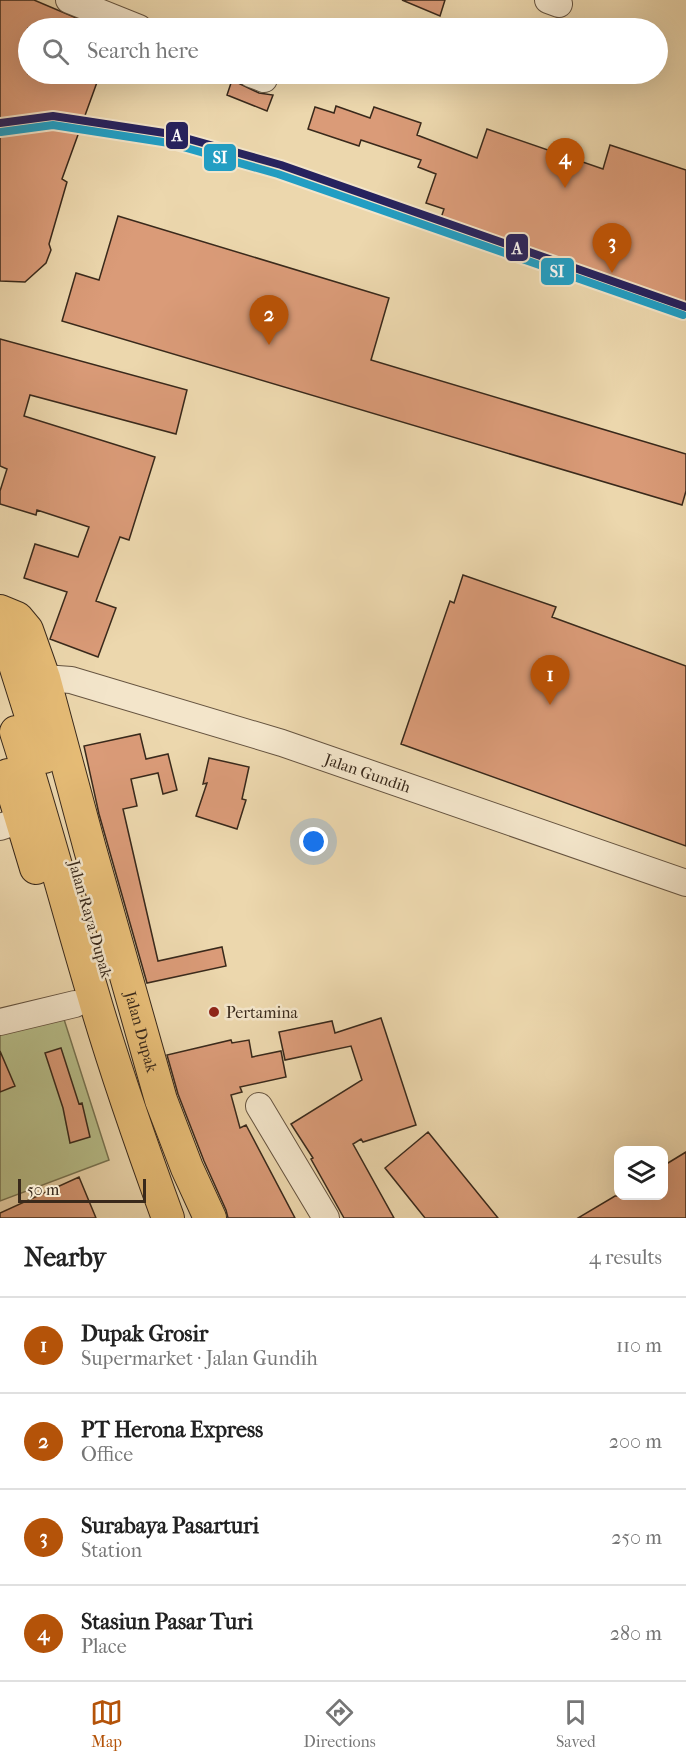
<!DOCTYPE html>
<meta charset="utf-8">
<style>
:root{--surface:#fff;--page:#f6f6f6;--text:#222;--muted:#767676;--line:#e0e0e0;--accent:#b45309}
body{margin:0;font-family:"IM FELL French Canon",serif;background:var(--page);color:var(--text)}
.controls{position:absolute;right:18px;bottom:18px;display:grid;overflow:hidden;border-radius:12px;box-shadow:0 6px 24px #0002}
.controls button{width:54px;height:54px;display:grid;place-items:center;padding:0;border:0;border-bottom:2px solid var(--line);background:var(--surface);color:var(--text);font:30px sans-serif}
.scale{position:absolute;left:18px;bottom:15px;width:128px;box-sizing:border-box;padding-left:6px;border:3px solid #39291b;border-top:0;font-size:16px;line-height:21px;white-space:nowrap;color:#39291b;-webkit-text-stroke:4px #f3e5ca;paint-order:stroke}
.you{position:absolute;left:314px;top:842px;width:21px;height:21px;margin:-15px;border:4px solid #fff;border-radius:50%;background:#1a73e8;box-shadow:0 0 0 9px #1a73e833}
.badge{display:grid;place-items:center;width:39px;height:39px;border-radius:50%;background:var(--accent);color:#fff;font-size:20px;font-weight:700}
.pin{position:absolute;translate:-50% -50px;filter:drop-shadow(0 2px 3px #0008)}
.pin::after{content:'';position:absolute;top:32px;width:21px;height:18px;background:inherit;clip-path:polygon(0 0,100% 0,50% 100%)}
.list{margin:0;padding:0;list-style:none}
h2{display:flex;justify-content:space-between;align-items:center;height:78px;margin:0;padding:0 24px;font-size:26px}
h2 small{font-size:20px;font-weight:400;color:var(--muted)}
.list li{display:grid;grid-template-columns:39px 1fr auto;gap:18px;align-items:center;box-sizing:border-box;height:96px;padding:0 24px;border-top:2px solid var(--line)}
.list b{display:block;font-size:22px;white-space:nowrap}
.list p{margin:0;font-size:20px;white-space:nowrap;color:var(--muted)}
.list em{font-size:20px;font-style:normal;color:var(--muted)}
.icon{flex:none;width:33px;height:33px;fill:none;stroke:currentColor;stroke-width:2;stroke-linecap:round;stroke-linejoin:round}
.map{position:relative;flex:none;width:686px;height:1218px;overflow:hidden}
.search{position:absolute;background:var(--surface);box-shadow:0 6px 24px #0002;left:18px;right:18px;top:18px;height:66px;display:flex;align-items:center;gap:15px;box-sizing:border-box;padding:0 21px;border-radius:33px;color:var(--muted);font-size:22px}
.sheet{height:462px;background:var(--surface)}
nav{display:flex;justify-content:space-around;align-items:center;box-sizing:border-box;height:84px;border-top:2px solid var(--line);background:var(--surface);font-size:16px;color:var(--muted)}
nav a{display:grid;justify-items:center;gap:3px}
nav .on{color:var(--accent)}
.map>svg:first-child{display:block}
.green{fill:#b7be8a;stroke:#787452;stroke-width:1.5}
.building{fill:#da9b78;stroke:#39291b;stroke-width:1.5}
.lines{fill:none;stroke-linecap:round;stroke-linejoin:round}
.minor-casing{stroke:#665440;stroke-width:28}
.major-casing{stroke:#39291b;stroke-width:34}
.minor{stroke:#f3e5ca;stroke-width:26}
.major{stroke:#e6bc76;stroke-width:32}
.rail-1-casing{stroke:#f3e5ca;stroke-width:12}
.rail-2-casing{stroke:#f3e5ca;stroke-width:12}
.rail-1{stroke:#26225e;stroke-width:8}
.rail-2{stroke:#229ec3;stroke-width:8}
.poi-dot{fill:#8f2418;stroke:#f3e5ca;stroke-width:2}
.labels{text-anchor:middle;stroke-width:5;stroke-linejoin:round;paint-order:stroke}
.street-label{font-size:16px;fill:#39291b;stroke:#f3e5ca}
.poi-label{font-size:16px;fill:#39291b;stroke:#f3e5ca;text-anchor:start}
.line-badge{stroke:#f3e5ca;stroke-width:2}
.badge-label{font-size:16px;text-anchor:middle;font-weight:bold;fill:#fff}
</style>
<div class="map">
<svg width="686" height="1218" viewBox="0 0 686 1218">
<rect width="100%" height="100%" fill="#ecd7ad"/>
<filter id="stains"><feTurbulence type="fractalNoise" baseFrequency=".00333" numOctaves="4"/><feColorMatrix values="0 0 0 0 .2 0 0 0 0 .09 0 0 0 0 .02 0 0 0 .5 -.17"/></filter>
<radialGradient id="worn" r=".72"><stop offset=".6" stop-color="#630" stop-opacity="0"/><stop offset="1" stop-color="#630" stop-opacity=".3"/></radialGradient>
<path class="green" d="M 62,1013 L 109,1160 L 0,1201 L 0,1030 Z"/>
<path class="building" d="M 0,0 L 34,0 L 100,28 L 28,28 L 28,74 L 100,74 L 62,179 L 67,182 L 49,244 L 51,250 L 46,263 L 25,282 L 0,281 Z
M 402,0 L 445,0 L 440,16 Z
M 232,80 L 259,93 L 273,95 L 267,111 L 227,95 Z
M 336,106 L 370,118 L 374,107 L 421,123 L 417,135 L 477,158 L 487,129 L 603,169 L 610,145 L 686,170 L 686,316 L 437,230 L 444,209 L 426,203 L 436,174 L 418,167 L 421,160 L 361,140 L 359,146 L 308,129 L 315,107 L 334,113 Z
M 118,216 L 389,298 L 371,360 L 686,454 L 686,491 L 682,505 L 62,321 L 76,273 L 99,280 Z
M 0,339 L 187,390 L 176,434 L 30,395 L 24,416 L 155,457 L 129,540 L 120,537 L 96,601 L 116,608 L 98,657 L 50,639 L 67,592 L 24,578 L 35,544 L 78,557 L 89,527 L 37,510 L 36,515 L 0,504 L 0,491 L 7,469 L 0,466 Z
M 463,575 L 556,607 L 552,617 L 686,666 L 686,846 L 401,744 L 450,601 L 454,603 Z
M 140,734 L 146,759 L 168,754 L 177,790 L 163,794 L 158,773 L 131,779 L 137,806 L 123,809 L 158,961 L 222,947 L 226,966 L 147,983 L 99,814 L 84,746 Z
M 209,758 L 249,767 L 242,799 L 246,800 L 237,829 L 196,816 L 207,783 L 203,784 Z
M 381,1018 L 416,1125 L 363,1142 L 361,1139 L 353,1144 L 394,1218 L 344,1218 L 311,1159 L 313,1158 L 291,1124 L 362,1080 L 351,1046 L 285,1060 L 279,1032 L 332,1021 L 335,1033 Z
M 231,1040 L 232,1043 L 249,1040 L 252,1057 L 281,1051 L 286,1077 L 240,1087 L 242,1092 L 231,1095 L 240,1128 L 246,1125 L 295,1218 L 228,1218 L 226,1210 L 204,1161 L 178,1094 L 167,1055 Z
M 61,1048 L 79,1104 L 82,1103 L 90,1137 L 70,1143 L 63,1108 L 45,1053 Z
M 0,1051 L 15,1086 L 0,1092 Z
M 428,1132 L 498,1218 L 425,1218 L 385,1168 Z
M 686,1152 L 686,1218 L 578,1218 L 615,1196 L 663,1196 L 663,1166 Z
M 79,1177 L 96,1218 L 0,1218 L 0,1213 Z"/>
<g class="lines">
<defs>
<g id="minor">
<path d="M 69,0 L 139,28"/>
<path d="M 548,0 L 559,4"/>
<path d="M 251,74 L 264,79"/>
<path id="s1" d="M 44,678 L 71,680 L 282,743 L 686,883"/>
<path d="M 0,827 L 21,820"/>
<path d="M 0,1022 L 75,1004"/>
<path d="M 259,1106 L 326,1218"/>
</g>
<g id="major">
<path id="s2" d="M 0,611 L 17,618 L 27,630 L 44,678 L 90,849 L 161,1100 L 187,1168 L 210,1218"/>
<path d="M 2,624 L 44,757"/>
<path d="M 16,732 C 44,819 67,907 93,994 C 115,1070 141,1144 168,1218"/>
<path d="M 8,775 L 36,868"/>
</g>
</defs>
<use href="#minor" class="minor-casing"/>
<use href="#major" class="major-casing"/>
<use href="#minor" class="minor"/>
<use href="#major" class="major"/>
<defs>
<path id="rail-1" d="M 0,123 L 53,116 L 171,134 L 281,165 L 686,307"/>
<path id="rail-2" d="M 1,132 L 53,125 L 169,143 L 278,174 L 683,315"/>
</defs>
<use href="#rail-1" class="rail-1-casing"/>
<use href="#rail-2" class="rail-2-casing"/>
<use href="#rail-1" class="rail-1"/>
<use href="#rail-2" class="rail-2"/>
</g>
<circle class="poi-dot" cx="214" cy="1012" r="6"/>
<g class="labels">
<g class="street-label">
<text dy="6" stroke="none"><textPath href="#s1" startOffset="338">Jalan Gundih</textPath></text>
<text transform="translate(91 919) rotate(74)" y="6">Jalan Raya Dupak</text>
<text dy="6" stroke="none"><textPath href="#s2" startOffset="452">Jalan Dupak</textPath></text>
</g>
<g class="poi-label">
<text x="226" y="1018">Pertamina</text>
</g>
</g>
<g class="line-badge">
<rect x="165" y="121" width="24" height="29" rx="6" fill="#26225e"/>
<rect x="203" y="143" width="34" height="29" rx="6" fill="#229ec3"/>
<rect x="505" y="233" width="24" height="29" rx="6" fill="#26225e"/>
<rect x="540" y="257" width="35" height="29" rx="6" fill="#229ec3"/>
</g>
<g class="badge-label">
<text x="177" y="141">A</text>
<text x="220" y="163">SI</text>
<text x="517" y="254">A</text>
<text x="557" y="277">SI</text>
</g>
<rect width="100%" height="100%" filter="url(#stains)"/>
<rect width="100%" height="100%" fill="url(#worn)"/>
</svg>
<div class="controls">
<button><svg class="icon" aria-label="layers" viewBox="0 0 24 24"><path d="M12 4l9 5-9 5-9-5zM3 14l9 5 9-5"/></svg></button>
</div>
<div class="scale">50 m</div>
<div class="you"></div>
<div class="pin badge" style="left:550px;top:705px">1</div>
<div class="pin badge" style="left:269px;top:345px">2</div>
<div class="pin badge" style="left:612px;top:273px">3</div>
<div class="pin badge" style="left:565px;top:188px">4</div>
<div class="search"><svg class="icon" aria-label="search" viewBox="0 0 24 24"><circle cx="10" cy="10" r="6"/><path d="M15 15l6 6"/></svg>Search here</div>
</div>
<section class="sheet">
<h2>Nearby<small>4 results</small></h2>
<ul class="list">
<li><span class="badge">1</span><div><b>Dupak Grosir</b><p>Supermarket · Jalan Gundih</p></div><em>110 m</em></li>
<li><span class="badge">2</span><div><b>PT Herona Express</b><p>Office</p></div><em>200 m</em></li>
<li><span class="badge">3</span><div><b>Surabaya Pasarturi</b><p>Station</p></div><em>250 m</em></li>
<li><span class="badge">4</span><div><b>Stasiun Pasar Turi</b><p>Place</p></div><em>280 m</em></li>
</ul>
</section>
<nav>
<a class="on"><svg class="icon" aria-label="map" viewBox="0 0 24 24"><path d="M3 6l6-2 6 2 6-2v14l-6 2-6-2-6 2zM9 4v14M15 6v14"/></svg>Map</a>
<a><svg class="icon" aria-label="directions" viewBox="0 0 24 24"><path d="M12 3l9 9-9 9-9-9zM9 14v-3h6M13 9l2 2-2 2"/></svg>Directions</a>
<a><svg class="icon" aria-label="saved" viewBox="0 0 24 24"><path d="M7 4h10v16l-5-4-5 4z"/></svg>Saved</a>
</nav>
